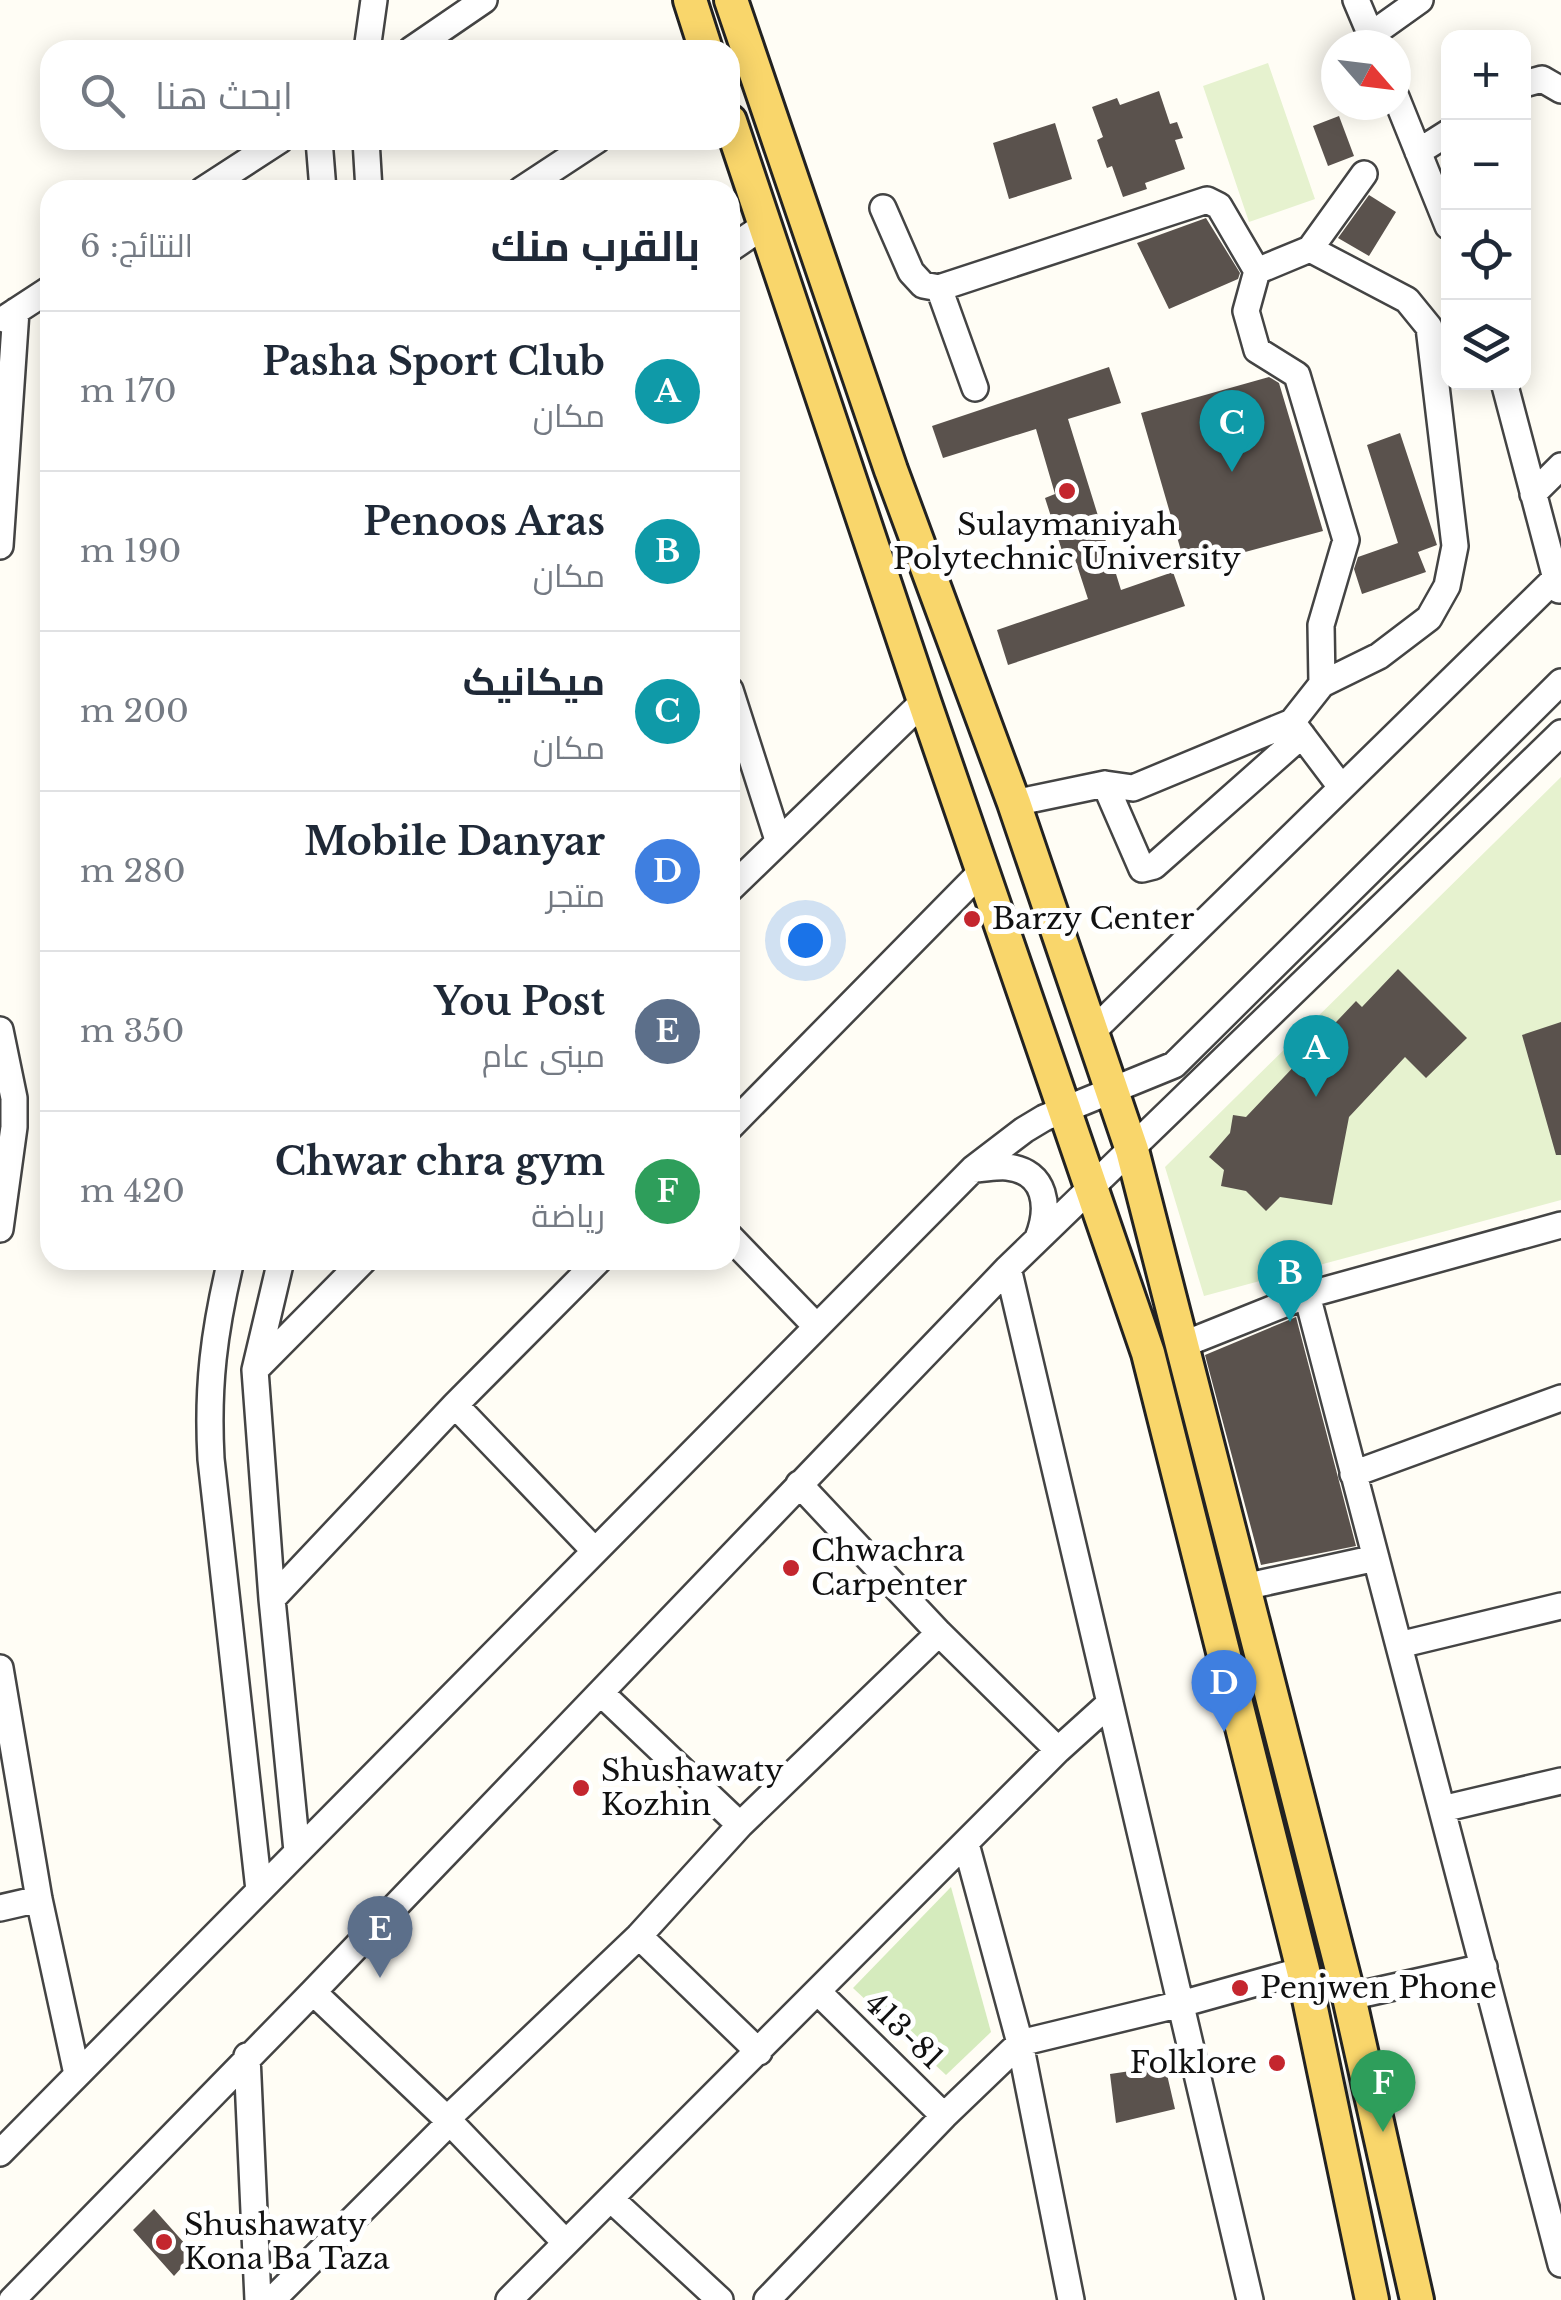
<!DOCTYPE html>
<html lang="ar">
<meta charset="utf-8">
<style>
:root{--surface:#fff;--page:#f6f6f7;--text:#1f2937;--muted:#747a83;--line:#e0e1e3;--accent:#c4262e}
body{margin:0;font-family:"Libre Baskerville",Cairo,serif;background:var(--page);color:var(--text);direction:rtl}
.controls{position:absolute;right:30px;top:30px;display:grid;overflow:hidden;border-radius:20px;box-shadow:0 5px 25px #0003}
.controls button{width:90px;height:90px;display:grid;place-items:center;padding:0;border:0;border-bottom:2px solid var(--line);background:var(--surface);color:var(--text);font:50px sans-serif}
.compass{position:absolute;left:1321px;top:30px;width:90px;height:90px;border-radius:50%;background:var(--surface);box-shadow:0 5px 25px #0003;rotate:118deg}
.you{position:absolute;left:805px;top:940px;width:35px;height:35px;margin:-25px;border:8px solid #fff;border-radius:50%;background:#1a73e8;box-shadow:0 0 0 15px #1a73e833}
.badge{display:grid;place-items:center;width:65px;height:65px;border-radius:50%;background:var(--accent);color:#fff;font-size:32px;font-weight:700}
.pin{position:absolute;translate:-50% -82px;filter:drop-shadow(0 2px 5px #0008)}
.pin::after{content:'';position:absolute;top:52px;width:35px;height:30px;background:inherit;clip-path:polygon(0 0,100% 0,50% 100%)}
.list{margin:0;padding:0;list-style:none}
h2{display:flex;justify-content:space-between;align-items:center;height:130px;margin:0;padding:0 40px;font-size:42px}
h2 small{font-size:32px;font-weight:400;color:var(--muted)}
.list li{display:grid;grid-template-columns:65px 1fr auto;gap:30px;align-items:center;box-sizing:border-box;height:160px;padding:0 40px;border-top:2px solid var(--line)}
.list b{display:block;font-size:38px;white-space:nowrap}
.list p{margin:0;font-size:32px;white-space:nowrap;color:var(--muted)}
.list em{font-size:32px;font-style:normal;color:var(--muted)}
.icon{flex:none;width:55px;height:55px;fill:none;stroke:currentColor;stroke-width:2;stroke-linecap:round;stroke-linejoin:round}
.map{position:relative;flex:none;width:1561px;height:2300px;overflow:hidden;direction:ltr}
.search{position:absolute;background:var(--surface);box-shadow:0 5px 25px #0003;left:40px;top:40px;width:700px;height:110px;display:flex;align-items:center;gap:25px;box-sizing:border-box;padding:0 35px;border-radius:30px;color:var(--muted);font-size:38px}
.panel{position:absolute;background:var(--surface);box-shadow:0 5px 25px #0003;left:40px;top:180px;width:700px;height:1090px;border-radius:30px;direction:rtl}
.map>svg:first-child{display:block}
.green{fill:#d5ebbd}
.pitch{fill:#e6f2cf}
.building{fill:#5a524d}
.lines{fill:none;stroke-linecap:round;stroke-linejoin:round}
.minor-casing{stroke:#444;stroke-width:30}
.major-casing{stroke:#222;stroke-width:38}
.minor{stroke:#fff;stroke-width:25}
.major{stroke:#f9d66b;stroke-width:32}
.poi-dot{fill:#c4262e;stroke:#fff;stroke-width:4}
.labels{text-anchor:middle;stroke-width:10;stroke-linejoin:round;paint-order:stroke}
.poi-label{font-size:30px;fill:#111;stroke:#fff;text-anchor:start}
.street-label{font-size:30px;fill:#111;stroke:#fff}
</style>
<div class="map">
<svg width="1561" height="2300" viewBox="0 0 1561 2300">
<rect width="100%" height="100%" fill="#fffdf5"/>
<path class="green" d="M 951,1887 L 991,2032 L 946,2075 L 853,1988 Z"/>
<path class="pitch" d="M 1268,63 L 1315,199 L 1249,222 L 1203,86 Z
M 1561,777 L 1561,1200 L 1204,1296 L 1165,1167 Z"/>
<path class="building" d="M 1159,91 L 1170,124 L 1177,122 L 1183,138 L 1175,140 L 1185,169 L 1145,183 L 1147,189 L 1123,197 L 1112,166 L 1107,168 L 1097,140 L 1103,137 L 1092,107 L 1117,98 L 1120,105 Z
M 1339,116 L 1354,156 L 1328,166 L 1313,126 Z
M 1055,123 L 1072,179 L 1009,199 L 993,143 Z
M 1369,195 L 1396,212 L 1369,256 L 1338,238 Z
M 1206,218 L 1240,273 L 1238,279 L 1169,309 L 1137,243 Z
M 1109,367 L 1121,403 L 1068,419 L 1121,590 L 1173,572 L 1185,606 L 1008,665 L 997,630 L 1088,599 L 1073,553 L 1064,557 L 1045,498 L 1055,494 L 1036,429 L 943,458 L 932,426 Z
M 1269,377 L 1279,383 L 1323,531 L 1186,568 L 1141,413 Z
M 1400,433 L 1437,545 L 1418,552 L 1426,572 L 1362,594 L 1354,569 L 1358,557 L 1398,543 L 1367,445 Z
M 1398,969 L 1467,1038 L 1426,1078 L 1405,1057 L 1349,1117 L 1332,1205 L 1280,1197 L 1266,1211 L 1246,1191 L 1221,1186 L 1224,1170 L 1209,1157 L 1230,1133 L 1233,1115 L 1246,1117 L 1356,1001 L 1362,1007 Z
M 1561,1022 L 1561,1155 L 1556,1155 L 1522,1035 Z
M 1296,1317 L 1356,1546 L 1261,1565 L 1205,1355 Z
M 1165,2066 L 1175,2109 L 1116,2123 L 1110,2074 Z
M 154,2209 L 194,2254 L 174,2276 L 133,2230 Z"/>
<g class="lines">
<defs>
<path id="minor" d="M 1356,0 L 1375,45
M 1371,35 L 1420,0
M 367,50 L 374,0
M 411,50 L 484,0
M 1524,84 L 1542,79 L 1561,90
M 1396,97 L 1448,226
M 319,140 L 323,190
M 366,140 L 369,190
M 1418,152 L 1448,133
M 203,190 L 280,140
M 521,190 L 597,140
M 883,208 L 911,272 L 923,285 L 939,288 L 1207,200 L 1219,206 L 1257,271
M 730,249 L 765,225
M 1310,249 L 1407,300 L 1429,327 L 1455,546 L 1447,586 L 1429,618 L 1379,656 L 1322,684
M 939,288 L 975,388
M 4,319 L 50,289
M 1504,382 L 1559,590
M 1533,494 L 1561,466
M 0,546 L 16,311
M 730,690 L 778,840
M 1292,722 L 1341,787
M 1105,784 L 1142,869 L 1154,866 L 1302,735
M 1014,803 L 1105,784 L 1133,788 L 1292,722 L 1322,684 L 1321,625 L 1346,540 L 1297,375 L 1257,350 L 1246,311 L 1257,271 L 1310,249 L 1364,174
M 730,889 L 924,701
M 0,1030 L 14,1098 L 14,1127 L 0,1229
M 1090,1034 L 1561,573
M 730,1127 L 983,870
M 973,1169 C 984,1169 996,1166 1007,1167 C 1047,1171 1050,1208 1038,1238
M 730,1237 L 816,1326
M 231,1260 C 214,1331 207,1386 211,1459 L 259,1890
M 281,1260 L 255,1370 L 272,1599 L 297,1851
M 1008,1268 L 1250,2300
M 1307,1295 L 1561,2264
M 1182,1345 L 1307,1295 L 1561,1225
M 255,1370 L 364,1260
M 455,1405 L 595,1551
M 1353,1474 L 1561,1398
M 799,1484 L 939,1633 L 1058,1750
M 1244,1587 L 1376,1558
M 272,1599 L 455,1405 L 599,1260
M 1399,1645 L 1561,1606
M 0,1668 L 39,1899 L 77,2074
M 601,1693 L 740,1825
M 1442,1809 L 1561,1781
M 966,1844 L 1020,2043 L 1071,2300
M 0,1908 L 39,1899
M 639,1936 L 759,2052
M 313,1992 L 447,2119 L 565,2242
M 818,1992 L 944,2116
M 1349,1997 L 1484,1967
M 247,2056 L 258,2300
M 447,2119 L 639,1936 L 740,1825 L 939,1633
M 0,2153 L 973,1169 L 1024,1130 L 1044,1118 L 1174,1065 L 1561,682
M 612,2200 L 720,2300
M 12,2300 L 313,1992 L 1008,1268 L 1561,733
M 272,2300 L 450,2122
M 509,2300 L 1058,1750 L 1110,1703
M 767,2300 L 944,2116 L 1020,2043 L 1181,2004 L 1303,1970"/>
<path id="major" d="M 690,0 L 706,50
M 731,0 L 891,470 L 1014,803 L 1132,1150 L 1349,1997 L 1417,2300
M 730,121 L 924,701 L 1148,1353 L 1303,1970 L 1372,2300"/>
</defs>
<use href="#minor" class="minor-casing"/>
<use href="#major" class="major-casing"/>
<use href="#minor" class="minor"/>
<use href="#major" class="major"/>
</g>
<g class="poi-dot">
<circle cx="1067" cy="491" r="10"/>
<circle cx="972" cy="919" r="10"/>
<circle cx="791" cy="1568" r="10"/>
<circle cx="581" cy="1788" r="10"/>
<circle cx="1240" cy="1988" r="10"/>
<circle cx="1277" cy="2063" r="10"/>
<circle cx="164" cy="2242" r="10"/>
</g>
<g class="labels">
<g class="poi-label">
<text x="1067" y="535" text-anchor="middle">Sulaymaniyah<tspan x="1067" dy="34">Polytechnic University</tspan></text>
<text x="992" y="929">Barzy Center</text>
<text x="811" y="1561">Chwachra<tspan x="811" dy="34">Carpenter</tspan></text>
<text x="601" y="1781">Shushawaty<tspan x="601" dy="34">Kozhin</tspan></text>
<text x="1260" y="1998">Penjwen Phone</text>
<text x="1257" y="2073" text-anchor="end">Folklore</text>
<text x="184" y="2235">Shushawaty<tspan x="184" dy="34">Kona Ba Taza</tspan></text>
</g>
<g class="street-label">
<text transform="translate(904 2031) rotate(44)" y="10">413-81</text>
</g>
</g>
</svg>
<div class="controls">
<button>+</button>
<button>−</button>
<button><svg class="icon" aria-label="locate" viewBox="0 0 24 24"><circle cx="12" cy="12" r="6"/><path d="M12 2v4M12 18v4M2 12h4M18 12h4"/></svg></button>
<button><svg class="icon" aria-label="layers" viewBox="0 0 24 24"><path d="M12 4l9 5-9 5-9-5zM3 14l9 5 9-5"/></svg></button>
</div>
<svg class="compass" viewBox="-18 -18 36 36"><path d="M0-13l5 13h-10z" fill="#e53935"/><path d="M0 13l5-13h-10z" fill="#747a83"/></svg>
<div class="you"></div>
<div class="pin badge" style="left:1316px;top:1097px;background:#0f9aa8">A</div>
<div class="pin badge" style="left:1290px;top:1322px;background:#0f9aa8">B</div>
<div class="pin badge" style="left:1232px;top:472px;background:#0f9aa8">C</div>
<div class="pin badge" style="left:1224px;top:1732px;background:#3f7fe0">D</div>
<div class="pin badge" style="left:380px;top:1978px;background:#5c6f8a">E</div>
<div class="pin badge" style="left:1383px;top:2132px;background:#2e9e5b">F</div>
<div class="search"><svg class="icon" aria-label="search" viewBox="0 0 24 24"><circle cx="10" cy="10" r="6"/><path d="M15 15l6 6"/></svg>ابحث هنا</div>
<section class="panel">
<h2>بالقرب منك<small>النتائج: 6</small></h2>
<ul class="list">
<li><span class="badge" style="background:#0f9aa8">A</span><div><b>Pasha Sport Club</b><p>مكان</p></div><em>170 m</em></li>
<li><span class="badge" style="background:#0f9aa8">B</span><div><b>Penoos Aras</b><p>مكان</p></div><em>190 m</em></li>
<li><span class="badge" style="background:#0f9aa8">C</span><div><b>میکانیک</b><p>مكان</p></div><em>200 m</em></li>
<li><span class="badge" style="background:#3f7fe0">D</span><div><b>Mobile Danyar</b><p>متجر</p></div><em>280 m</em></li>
<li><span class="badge" style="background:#5c6f8a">E</span><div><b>You Post</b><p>مبنى عام</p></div><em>350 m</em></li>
<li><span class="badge" style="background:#2e9e5b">F</span><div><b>Chwar chra gym</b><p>رياضة</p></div><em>420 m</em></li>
</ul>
</section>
</div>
